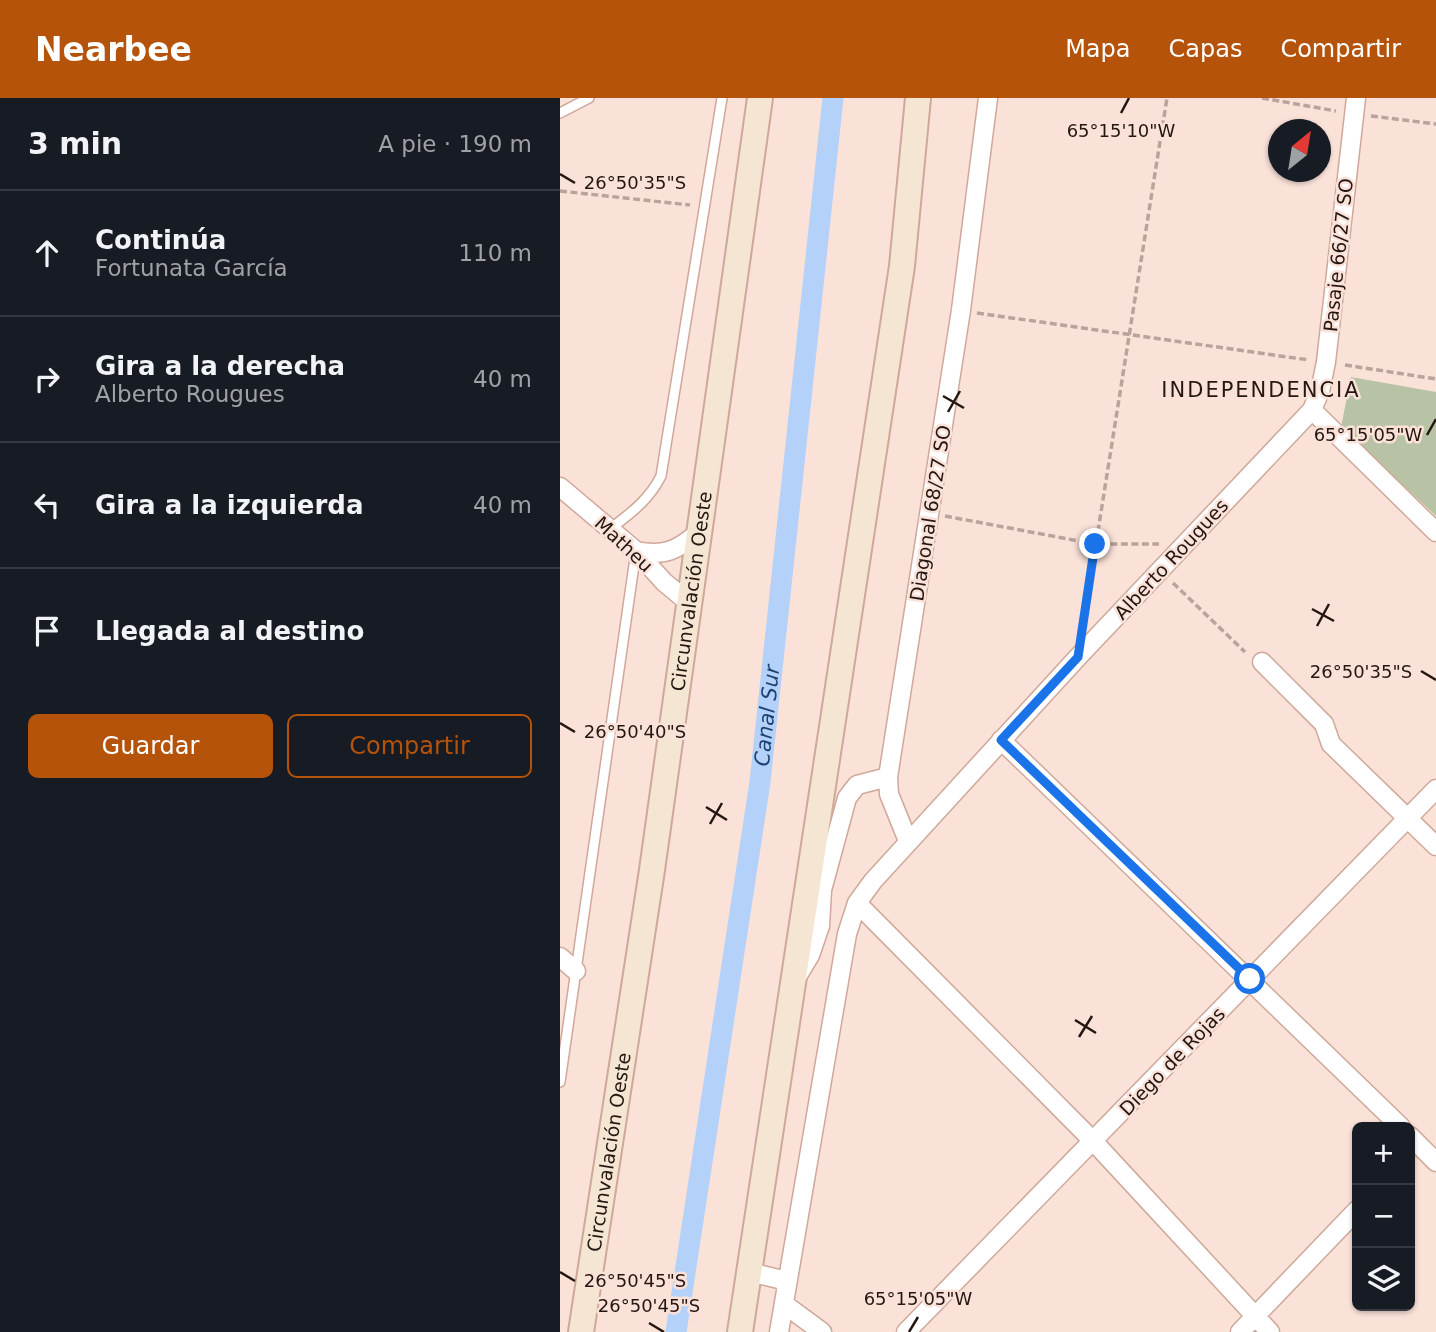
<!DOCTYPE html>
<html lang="es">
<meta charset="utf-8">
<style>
:root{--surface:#171b24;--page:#20242c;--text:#f1f3f6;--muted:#9ea1a6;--line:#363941;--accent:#b45309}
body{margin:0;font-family:"DejaVu Sans",sans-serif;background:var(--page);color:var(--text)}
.controls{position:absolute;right:21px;bottom:21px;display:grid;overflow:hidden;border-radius:10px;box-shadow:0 2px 5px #0004}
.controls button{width:63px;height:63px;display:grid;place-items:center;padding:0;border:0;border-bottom:2px solid var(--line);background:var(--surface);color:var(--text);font:35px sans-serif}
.compass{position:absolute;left:708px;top:21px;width:63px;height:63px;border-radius:50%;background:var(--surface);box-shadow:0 2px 5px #0004;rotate:30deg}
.stop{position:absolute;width:21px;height:21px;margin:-16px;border:5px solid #1a73e8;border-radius:50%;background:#fff}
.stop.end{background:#1a73e8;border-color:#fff;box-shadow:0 2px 7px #0008}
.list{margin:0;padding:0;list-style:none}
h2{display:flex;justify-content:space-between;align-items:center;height:91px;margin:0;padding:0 28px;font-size:30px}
h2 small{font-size:23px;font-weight:400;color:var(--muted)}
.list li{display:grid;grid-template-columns:46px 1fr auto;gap:21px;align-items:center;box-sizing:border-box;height:126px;padding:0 28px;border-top:2px solid var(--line)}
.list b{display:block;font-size:26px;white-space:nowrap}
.list p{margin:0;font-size:23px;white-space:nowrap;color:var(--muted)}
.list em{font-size:23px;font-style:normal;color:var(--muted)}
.actions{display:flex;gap:14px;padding:21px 28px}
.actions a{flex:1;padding:16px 0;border:2px solid var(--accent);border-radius:10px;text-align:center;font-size:24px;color:var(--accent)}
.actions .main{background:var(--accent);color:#fff}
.icon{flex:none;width:38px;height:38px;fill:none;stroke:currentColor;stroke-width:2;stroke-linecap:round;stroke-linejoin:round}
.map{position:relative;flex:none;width:876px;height:1234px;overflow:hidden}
header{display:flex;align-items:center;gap:42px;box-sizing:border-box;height:98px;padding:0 35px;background:var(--accent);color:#fff}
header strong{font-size:33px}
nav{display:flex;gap:38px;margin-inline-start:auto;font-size:24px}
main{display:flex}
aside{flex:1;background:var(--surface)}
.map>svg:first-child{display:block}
.green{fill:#b8c3a5}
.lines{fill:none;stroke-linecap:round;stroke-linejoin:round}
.canal{stroke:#b4d1f9;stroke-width:21}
.lane-casing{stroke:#cfa899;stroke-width:12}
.street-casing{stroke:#cfa899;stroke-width:21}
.secondary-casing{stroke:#cfa899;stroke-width:28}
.path{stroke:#b9a39b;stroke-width:3.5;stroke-dasharray:7 3.5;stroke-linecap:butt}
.lane{stroke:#fff;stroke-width:9}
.street{stroke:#fff;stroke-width:18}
.secondary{stroke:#f4e6d3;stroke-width:24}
.route{stroke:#1a73e8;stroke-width:9}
.ticks{fill:none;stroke:#241611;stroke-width:2.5}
.labels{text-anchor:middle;stroke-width:5;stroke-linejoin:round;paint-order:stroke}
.street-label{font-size:19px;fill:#241611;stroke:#fbe2d9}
.neighbourhood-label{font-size:21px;letter-spacing:2px;fill:#241611;stroke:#fbe2d9}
.water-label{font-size:21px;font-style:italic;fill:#1e4274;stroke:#fbe2d9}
.ticks-label{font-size:18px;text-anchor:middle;fill:#241611;stroke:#fbe2d9;stroke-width:5;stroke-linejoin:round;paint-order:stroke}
</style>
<header>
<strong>Nearbee</strong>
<nav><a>Mapa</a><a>Capas</a><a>Compartir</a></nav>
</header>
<main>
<aside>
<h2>3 min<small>A pie · 190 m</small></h2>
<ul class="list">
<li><svg class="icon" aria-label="ahead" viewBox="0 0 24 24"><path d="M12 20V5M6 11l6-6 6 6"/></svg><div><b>Continúa</b><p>Fortunata García</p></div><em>110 m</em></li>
<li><svg class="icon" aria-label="right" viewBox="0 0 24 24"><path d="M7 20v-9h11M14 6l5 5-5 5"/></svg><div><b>Gira a la derecha</b><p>Alberto Rougues</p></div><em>40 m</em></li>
<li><svg class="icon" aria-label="left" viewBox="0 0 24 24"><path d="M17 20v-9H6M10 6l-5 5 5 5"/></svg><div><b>Gira a la izquierda</b></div><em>40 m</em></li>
<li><svg class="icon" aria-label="arrive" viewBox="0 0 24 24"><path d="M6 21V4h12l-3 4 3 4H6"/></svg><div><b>Llegada al destino</b></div></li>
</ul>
<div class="actions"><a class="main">Guardar</a><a>Compartir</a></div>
</aside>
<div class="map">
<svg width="876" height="1234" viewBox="0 0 876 1234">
<rect width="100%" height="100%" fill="#fbe2d9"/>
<path class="green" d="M 791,279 L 876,294 L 876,418 L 781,329 Z"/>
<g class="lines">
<path class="canal" id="s1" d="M 116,1234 L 200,684 L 273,0"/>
<defs>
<path id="lane" d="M 0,15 L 29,0
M 50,431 C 71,415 89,402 101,378 L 162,0
M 0,984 L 76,453"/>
<path id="street" d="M 752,312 L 876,434
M 0,389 L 76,453 L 104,484 L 128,504
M 76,453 C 104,459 118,452 139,434
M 702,564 L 764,626 L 771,646 L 876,748
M 441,642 L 841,1029
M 348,743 L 329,696 L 328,679 L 401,212 L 428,0
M 297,805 L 534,1044 L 710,1234
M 0,859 L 16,873
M 238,877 L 250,857 L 260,828 L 262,792 L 287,700 L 297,687 L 328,679
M 850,1038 L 876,1064
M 189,1174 L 227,1183
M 224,1206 L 262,1234
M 219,1234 L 287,836 L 297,805 L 313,783 L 518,559 L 752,312 L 760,293 L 766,264 L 796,0
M 346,1234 L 876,691
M 680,1234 L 797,1112"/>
<g id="secondary">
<path id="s2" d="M 21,1234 L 92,772 L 200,0"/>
<path d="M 180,1234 L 342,168 L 358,0"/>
</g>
</defs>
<use href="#lane" class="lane-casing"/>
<use href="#street" class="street-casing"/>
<use href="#secondary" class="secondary-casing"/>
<path class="path" d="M 702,0 L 776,13
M 811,18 L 876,26
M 0,93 L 130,107
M 417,215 L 749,262
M 785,267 L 876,281
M 385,418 L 535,446 L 599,446
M 613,485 L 685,554
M 523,527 L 607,0"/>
<use href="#lane" class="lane"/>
<use href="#street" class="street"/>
<use href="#secondary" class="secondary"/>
</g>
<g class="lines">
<path class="route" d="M 535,446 L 518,559 L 441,642 L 690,881"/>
</g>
<path class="ticks" d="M 561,15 L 569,0M 0,76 L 15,85M 383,298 L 404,310M 388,314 L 400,293M 867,337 L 876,321M 752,511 L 774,523M 757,528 L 769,506M 861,573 L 876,582M 0,625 L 15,634M 146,709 L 167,722M 150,726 L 162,705M 515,922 L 536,935M 519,939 L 532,918M 0,1174 L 15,1183M 89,1225 L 104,1234M 349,1234 L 358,1219"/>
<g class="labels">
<g class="street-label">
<text transform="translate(778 157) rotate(-84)" y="7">Pasaje 66/27 SO</text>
<text transform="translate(370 415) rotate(-81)" y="7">Diagonal 68/27 SO</text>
<text transform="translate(64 446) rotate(43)" y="7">Matheu</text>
<text transform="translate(611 461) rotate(-47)" y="7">Alberto Rougues</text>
<text dy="7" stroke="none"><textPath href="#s2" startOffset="749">Circunvalación Oeste</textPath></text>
<text transform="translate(612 963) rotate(-46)" y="7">Diego de Rojas</text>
<text dy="7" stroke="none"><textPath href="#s2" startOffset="182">Circunvalación Oeste</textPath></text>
</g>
<g class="neighbourhood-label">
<text x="701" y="299">INDEPENDENCIA</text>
</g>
<g class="water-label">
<text dy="7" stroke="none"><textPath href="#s1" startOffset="623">Canal Sur</textPath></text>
</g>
</g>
<g class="ticks-label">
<text x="561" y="39">65°15'10"W</text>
<text x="75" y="91">26°50'35"S</text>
<text x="808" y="343">65°15'05"W</text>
<text x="801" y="580">26°50'35"S</text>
<text x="75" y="640">26°50'40"S</text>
<text x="75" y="1189">26°50'45"S</text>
<text x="358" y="1207">65°15'05"W</text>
<text x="89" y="1214">26°50'45"S</text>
</g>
</svg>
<div class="controls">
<button>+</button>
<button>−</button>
<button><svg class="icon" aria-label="layers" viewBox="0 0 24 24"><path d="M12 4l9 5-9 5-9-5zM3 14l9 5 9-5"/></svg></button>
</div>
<svg class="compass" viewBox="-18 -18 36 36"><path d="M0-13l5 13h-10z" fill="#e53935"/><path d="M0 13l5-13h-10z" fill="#9ea1a6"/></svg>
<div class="stop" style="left:690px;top:881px"></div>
<div class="stop end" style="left:535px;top:446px"></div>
</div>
</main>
